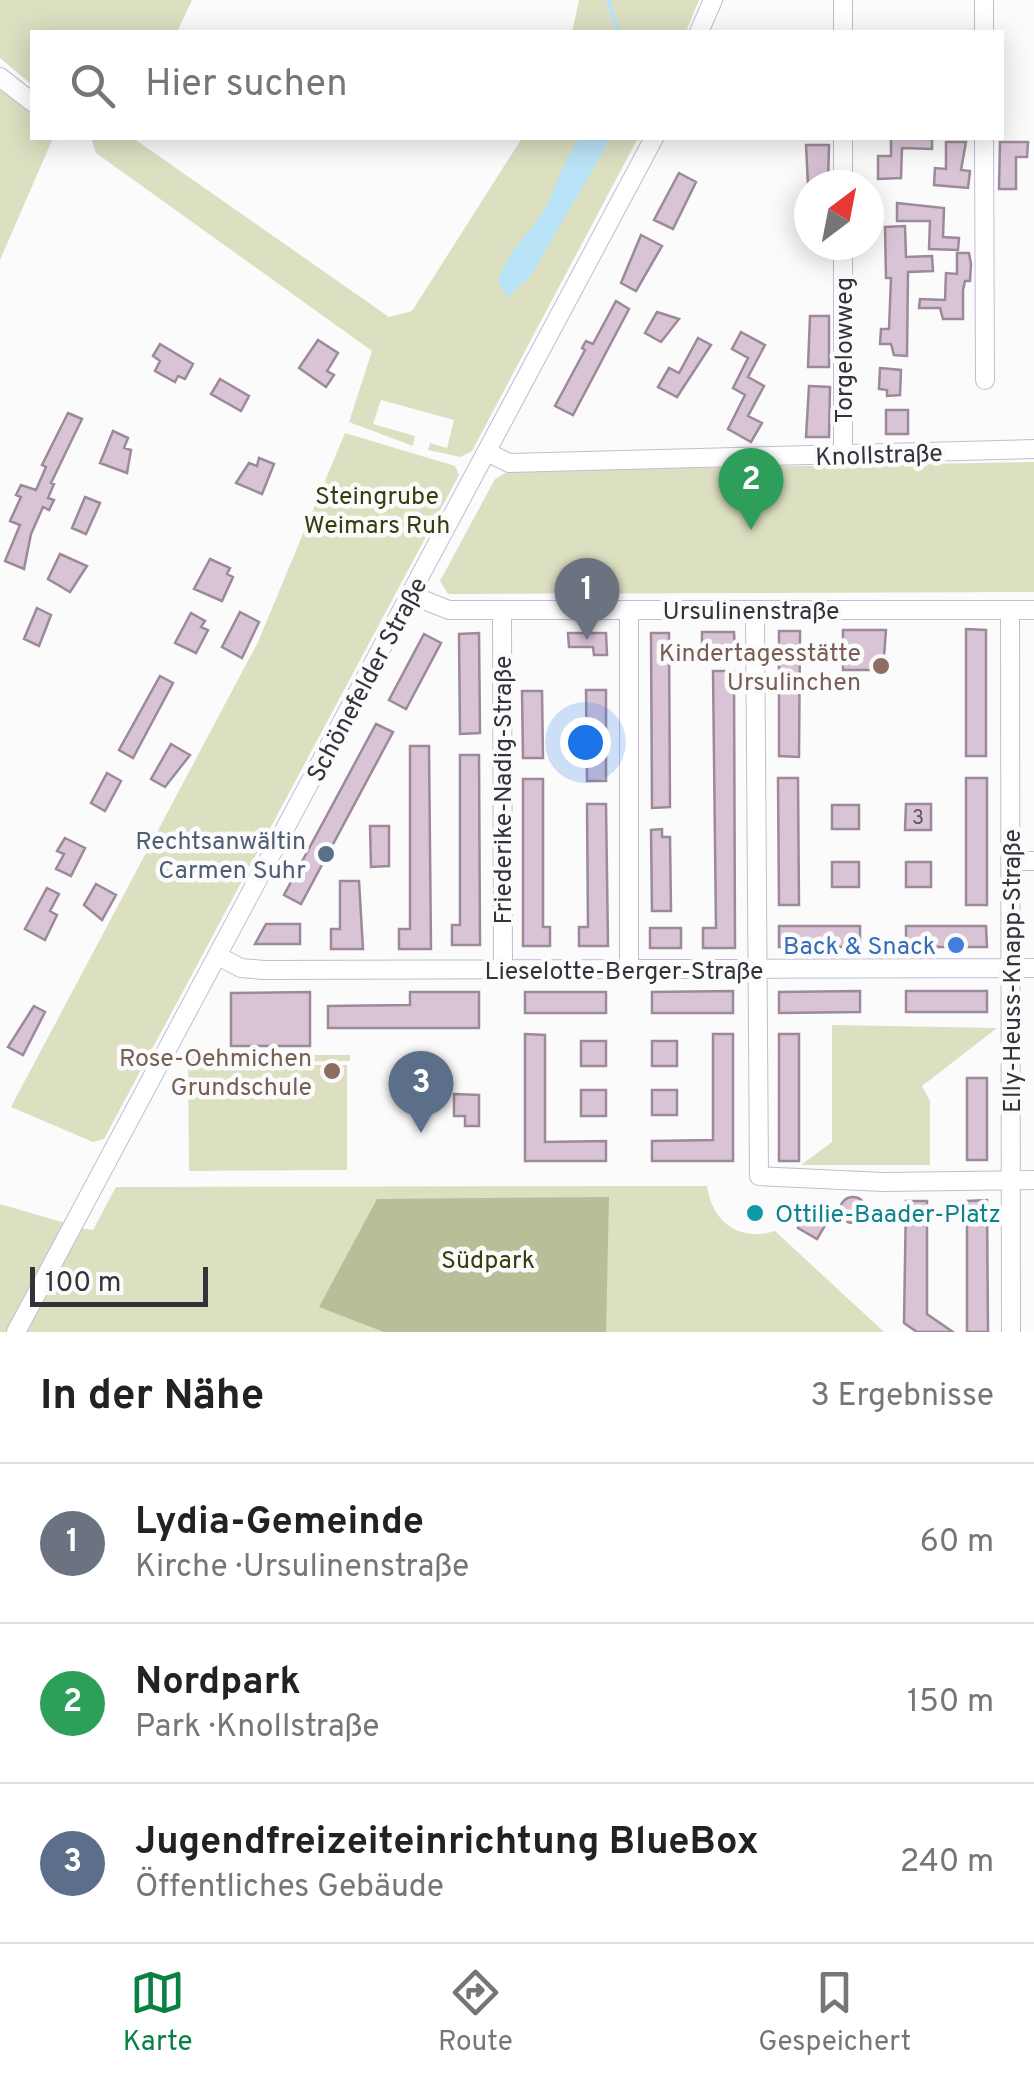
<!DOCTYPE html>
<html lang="de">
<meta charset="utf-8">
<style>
:root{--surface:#fff;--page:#f2f2f2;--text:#222;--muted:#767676;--line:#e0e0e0;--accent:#0b8043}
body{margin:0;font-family:Overpass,sans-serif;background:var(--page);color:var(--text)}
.compass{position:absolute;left:794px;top:170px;width:90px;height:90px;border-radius:50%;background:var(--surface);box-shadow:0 5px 25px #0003;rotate:32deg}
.scale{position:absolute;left:30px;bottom:25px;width:178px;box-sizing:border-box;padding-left:10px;border:5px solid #34333c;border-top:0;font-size:28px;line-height:35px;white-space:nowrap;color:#34333c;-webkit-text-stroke:8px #fbfbfb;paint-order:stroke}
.you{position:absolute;left:585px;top:742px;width:35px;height:35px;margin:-25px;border:8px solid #fff;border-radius:50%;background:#1a73e8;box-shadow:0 0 0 15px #1a73e833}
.badge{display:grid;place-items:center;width:65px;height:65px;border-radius:50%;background:var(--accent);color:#fff;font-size:32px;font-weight:700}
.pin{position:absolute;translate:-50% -82px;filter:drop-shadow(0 2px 5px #0008)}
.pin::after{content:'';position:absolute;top:52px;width:35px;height:30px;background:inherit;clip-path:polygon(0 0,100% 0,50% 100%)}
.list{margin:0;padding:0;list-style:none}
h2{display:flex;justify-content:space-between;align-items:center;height:130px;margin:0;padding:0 40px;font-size:42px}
h2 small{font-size:32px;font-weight:400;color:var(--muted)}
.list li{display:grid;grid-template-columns:65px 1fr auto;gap:30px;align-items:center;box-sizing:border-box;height:160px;padding:0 40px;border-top:2px solid var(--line)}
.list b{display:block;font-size:38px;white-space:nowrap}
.list p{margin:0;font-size:32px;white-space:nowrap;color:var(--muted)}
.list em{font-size:32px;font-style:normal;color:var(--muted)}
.icon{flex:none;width:55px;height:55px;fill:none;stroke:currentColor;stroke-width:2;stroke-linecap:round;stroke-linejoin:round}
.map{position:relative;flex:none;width:1034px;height:1332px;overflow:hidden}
.search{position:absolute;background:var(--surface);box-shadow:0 5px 25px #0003;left:30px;right:30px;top:30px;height:110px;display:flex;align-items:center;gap:25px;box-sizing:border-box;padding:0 35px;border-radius:0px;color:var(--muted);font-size:38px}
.sheet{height:610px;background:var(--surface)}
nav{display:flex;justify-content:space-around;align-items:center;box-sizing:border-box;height:140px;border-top:2px solid var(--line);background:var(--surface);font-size:28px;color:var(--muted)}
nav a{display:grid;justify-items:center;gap:5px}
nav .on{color:var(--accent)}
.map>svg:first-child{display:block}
.green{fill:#dcdfc0}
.forest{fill:#b9bd98}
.water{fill:#b9e3f6}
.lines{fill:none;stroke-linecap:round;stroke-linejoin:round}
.stream{stroke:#b9e3f6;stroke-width:4}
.building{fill:#d9c4d5;stroke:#9c8999;stroke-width:2.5}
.minor-casing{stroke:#c0bcd4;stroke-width:20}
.minor{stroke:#fff;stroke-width:18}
.education-dot{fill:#8d6e63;stroke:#fbfbfb;stroke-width:4}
.service-dot{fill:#5c6f8a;stroke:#fbfbfb;stroke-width:4}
.shop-dot{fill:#3f7fe0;stroke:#fbfbfb;stroke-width:4}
.culture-dot{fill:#0f9aa8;stroke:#fbfbfb;stroke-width:4}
.labels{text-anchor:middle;stroke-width:9;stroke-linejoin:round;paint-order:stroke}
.number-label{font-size:20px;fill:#5d5762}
.street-label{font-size:25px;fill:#34333c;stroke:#fbfbfb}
.park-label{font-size:25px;fill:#3a3c0f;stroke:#fbfbfb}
.education-label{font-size:25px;fill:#785e54;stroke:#fbfbfb;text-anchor:end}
.service-label{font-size:25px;fill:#4e5e75;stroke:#fbfbfb;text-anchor:end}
.shop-label{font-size:25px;fill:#366cbe;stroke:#fbfbfb;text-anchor:end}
.culture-label{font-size:25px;fill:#0d838f;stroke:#fbfbfb;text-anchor:start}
</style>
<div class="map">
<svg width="1034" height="1332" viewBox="0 0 1034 1332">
<rect width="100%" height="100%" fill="#fbfbfb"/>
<path class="green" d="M 0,0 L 192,0 L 177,32 L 32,32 L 32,85 L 0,58 Z
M 579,0 L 699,0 L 686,32 L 572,32 Z
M 0,89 L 32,114 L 32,138 L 53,138 L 0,260 Z
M 91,138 L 133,138 L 389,317 L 412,311 L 522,138 L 638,138 L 472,451 L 460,457 L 428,450 L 430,443 L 447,448 L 454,420 L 381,400 L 373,424 L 415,436 L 413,446 L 349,422 L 372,351 L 96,153 Z
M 345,433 L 455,466 L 459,475 L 104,1139 L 93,1142 L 11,1107 L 258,642 Z
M 1034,462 L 1034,592 L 448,594 L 440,581 L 495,479 L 509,471 Z
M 832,1025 L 997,1028 L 922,1086 L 930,1101 L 930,1165 L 801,1165 L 832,1142 Z
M 189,1055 L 350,1055 L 350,1061 L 185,1063 Z
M 188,1065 L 347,1065 L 347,1170 L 189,1171 Z
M 707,1186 C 712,1222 739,1242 775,1231 L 884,1332 L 26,1332 L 79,1228 L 93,1230 L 116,1187 Z
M 0,1204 L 65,1223 L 8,1332 L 0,1332 Z"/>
<path class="forest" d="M 609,1197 L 606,1332 L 384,1332 L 319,1307 L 377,1199 Z"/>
<path class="water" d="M 580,138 L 611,138 L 530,277 L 507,297 L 498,281 C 507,249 535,230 549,201 C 559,178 564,158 580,138 Z"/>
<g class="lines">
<path class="stream" d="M 608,0 L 618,32"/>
</g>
<path class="building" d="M 891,138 L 932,139 L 932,149 L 902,148 L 901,178 L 878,179 L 878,156 L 891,156 Z
M 946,142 L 966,142 L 961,170 L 970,171 L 968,188 L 934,185 L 935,168 L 946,169 Z
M 1000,142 L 1028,142 L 1027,157 L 1016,157 L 1016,189 L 999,189 Z
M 806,145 L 829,145 L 828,185 L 808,185 Z
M 679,173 L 696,182 L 673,229 L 654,220 Z
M 897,203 L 944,208 L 943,237 L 959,238 L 958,250 L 929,249 L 930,221 L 897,221 Z
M 905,226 L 906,257 L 932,256 L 933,271 L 908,272 L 907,356 L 894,355 L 891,344 L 880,344 L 881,329 L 889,329 L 891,278 L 886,278 L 885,227 Z
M 641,235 L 662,246 L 636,291 L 621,283 Z
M 957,253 L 969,253 L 971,264 L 970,281 L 965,281 L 963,290 L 963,319 L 943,319 L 940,308 L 919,308 L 920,299 L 945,300 L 946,273 L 957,274 Z
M 616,301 L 629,309 L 573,415 L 555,406 L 585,350 L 582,348 L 586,341 L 593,344 Z
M 657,312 L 679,319 L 661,342 L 645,333 Z
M 810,316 L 829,316 L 829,367 L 808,367 Z
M 741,332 L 765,345 L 748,377 L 764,386 L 748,416 L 762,423 L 751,442 L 728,429 L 745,395 L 733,388 L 748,358 L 732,349 Z
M 698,338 L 711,345 L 677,397 L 658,387 L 669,368 L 679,373 Z
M 318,340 L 338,353 L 327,371 L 334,375 L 326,387 L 299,368 Z
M 160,344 L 193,364 L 185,379 L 178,376 L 175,382 L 155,371 L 160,361 L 153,356 Z
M 880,368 L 901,370 L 900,395 L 887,396 L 887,390 L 879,389 Z
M 220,379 L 249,396 L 241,411 L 211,394 Z
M 809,386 L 830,387 L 829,437 L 806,437 Z
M 886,410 L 908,410 L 908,434 L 886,434 Z
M 68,413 L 82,419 L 51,483 L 54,484 L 48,498 L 54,500 L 49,510 L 43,507 L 31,534 L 24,569 L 5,561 L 20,525 L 10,521 L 21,497 L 16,495 L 21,485 L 36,490 L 46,467 L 42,465 Z
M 113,431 L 128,438 L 124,448 L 131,450 L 127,473 L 100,463 Z
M 259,458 L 274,464 L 262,494 L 236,483 L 249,463 L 257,466 Z
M 85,497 L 100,503 L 86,534 L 72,528 Z
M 60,554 L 87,566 L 70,592 L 48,579 Z
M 210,559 L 230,568 L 227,574 L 233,577 L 222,601 L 194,589 Z
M 37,608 L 51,615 L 39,646 L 24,639 Z
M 240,612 L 259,622 L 242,658 L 222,647 Z
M 191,613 L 205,621 L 201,627 L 208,630 L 196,653 L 175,643 Z
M 966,629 L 986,630 L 986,756 L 966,756 Z
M 843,630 L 886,630 L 883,670 L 843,670 Z
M 779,631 L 800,631 L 799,757 L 779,756 Z
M 702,632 L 734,632 L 735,652 L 702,652 Z
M 479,633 L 480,733 L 460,734 L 459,634 Z
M 568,633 L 606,633 L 607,655 L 594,655 L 593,647 L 569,647 Z
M 651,633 L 669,633 L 670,807 L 652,808 Z
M 424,634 L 441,643 L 406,709 L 389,700 Z
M 713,671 L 734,671 L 735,948 L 703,948 L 703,928 L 716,928 Z
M 160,676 L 173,683 L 133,758 L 119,750 Z
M 586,690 L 606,690 L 606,781 L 587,781 Z
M 522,691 L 542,691 L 543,758 L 523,758 Z
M 376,724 L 393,732 L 301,904 L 284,895 Z
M 171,744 L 190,755 L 165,787 L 151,779 Z
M 410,746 L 429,746 L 431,949 L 399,949 L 399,929 L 410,929 Z
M 460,755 L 479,755 L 480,945 L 452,945 L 452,925 L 460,925 Z
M 107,773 L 121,781 L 105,811 L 91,803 Z
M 778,778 L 798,778 L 799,905 L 779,905 Z
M 966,778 L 987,778 L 987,905 L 966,905 Z
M 523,779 L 543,779 L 543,927 L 550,927 L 550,946 L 523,946 Z
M 587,804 L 606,804 L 608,946 L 579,946 L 579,927 L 588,927 Z
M 906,804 L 931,804 L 931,830 L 905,830 Z
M 832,805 L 859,805 L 859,829 L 832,829 Z
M 370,826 L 389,826 L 389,866 L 371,867 Z
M 662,829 L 662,837 L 670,837 L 671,911 L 652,911 L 651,830 Z
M 65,838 L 85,848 L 71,876 L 56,869 L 64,854 L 57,851 Z
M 832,862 L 859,862 L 859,887 L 832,887 Z
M 906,862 L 931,862 L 931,887 L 906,887 Z
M 340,881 L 359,881 L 363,949 L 331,949 L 331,929 L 340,929 Z
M 96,884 L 116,895 L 102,920 L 84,905 Z
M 47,888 L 59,894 L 50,911 L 57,915 L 45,940 L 25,929 Z
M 266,924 L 300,924 L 300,944 L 255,944 Z
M 779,926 L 860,926 L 860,947 L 779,947 Z
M 906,926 L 986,926 L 987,947 L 906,947 Z
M 650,928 L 681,928 L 681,948 L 650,948 Z
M 733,991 L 733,1013 L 652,1013 L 652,992 Z
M 860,991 L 860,1012 L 779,1013 L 779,992 Z
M 906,991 L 987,991 L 987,1012 L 906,1012 Z
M 310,992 L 310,1046 L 231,1046 L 231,993 Z
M 410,992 L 479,992 L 479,1028 L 328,1028 L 328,1006 L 410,1005 Z
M 525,992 L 606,992 L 606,1013 L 525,1013 Z
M 34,1006 L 45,1012 L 23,1055 L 8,1047 Z
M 525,1034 L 545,1035 L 545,1142 L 606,1141 L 606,1161 L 525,1161 Z
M 713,1034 L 733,1034 L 733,1161 L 652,1161 L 652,1141 L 713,1140 Z
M 779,1034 L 799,1034 L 799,1161 L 779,1161 Z
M 581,1041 L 606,1041 L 606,1066 L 581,1066 Z
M 652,1041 L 677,1041 L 677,1066 L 652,1066 Z
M 967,1078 L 987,1078 L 987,1160 L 967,1160 Z
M 581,1090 L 606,1090 L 606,1116 L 581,1116 Z
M 652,1090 L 677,1090 L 677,1115 L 652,1115 Z
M 454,1094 L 479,1095 L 479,1126 L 465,1126 L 465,1116 L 454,1116 Z
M840 1210a13 13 0 1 1 26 0a13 13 0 1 1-26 0Z
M 987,1200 L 988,1332 L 967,1332 L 967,1201 Z
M 906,1201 L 927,1201 L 927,1314 L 953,1332 L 917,1332 L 904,1323 Z
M 810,1207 L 829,1219 L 817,1239 L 798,1228 Z"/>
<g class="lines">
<defs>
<path id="minor" d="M 843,0 L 843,32
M 699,32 L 713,0
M 984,32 L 984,0
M 0,77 L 32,102
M 843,138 L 843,185
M 984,138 L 985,380
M 843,245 L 843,456
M 487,452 L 509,463 L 1034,449
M 411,595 L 449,610 L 1034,610
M 502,610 L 503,970
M 629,610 L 629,970
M 1010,610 L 1011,1332
M 755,611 L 759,1176 L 883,1182 L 1034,1180
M 1011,861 L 1034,861
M 218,956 L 241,968 L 264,970 L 1034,968
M 16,1332 L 654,138"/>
</defs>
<use href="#minor" class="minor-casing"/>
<use href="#minor" class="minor"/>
</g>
<g class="education-dot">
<circle cx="881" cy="666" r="10"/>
<circle cx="332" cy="1071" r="10"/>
</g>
<circle class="service-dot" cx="326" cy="854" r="10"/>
<circle class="shop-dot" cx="956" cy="945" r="10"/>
<circle class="culture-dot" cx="755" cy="1213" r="10"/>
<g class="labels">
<g class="number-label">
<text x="918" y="824">3</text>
</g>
<g class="street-label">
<text transform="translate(843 350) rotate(-90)" y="9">Torgelowweg</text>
<text transform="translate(879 454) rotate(-2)" y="9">Knollstraße</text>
<text x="751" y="619">Ursulinenstraße</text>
<text transform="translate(366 679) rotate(-62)" y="9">Schönefelder Straße</text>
<text transform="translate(502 790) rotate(-90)" y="9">Friederike-Nadig-Straße</text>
<text x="624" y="979">Lieselotte-Berger-Straße</text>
<text transform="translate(1011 971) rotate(-90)" y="9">Elly-Heuss-Knapp-Straße</text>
</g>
<g class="park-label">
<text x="377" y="504">Steingrube<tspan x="377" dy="29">Weimars Ruh</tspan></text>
<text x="488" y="1268">Südpark</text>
</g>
<g class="education-label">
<text x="861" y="661">Kindertagesstätte<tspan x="861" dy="29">Ursulinchen</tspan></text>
<text x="312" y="1066">Rose-Oehmichen<tspan x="312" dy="29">Grundschule</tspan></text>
</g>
<g class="service-label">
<text x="306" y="849">Rechtsanwältin<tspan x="306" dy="29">Carmen Suhr</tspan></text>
</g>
<g class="shop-label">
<text x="936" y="954">Back &amp; Snack</text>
</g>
<g class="culture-label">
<text x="775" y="1222">Ottilie-Baader-Platz</text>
</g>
</g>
</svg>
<svg class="compass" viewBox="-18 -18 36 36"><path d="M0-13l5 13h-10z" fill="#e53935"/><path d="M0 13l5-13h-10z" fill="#767676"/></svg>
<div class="scale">100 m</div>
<div class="you"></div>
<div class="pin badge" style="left:587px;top:640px;background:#6b7280">1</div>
<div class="pin badge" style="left:751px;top:530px;background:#2e9e5b">2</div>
<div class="pin badge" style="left:421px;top:1133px;background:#5c6f8a">3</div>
<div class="search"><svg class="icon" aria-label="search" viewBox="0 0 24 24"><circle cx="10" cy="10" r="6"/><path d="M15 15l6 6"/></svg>Hier suchen</div>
</div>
<section class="sheet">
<h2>In der Nähe<small>3 Ergebnisse</small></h2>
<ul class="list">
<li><span class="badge" style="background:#6b7280">1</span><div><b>Lydia-Gemeinde</b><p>Kirche · Ursulinenstraße</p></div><em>60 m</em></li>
<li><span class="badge" style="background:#2e9e5b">2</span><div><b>Nordpark</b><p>Park · Knollstraße</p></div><em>150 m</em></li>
<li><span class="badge" style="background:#5c6f8a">3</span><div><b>Jugendfreizeiteinrichtung BlueBox</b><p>Öffentliches Gebäude</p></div><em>240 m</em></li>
</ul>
</section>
<nav>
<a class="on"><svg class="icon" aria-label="map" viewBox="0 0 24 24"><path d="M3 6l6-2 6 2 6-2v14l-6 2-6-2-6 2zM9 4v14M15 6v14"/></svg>Karte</a>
<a><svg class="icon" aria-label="directions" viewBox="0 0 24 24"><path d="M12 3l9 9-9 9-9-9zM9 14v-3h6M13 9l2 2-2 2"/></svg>Route</a>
<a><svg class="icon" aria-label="saved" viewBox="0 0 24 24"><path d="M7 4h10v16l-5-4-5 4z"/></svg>Gespeichert</a>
</nav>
